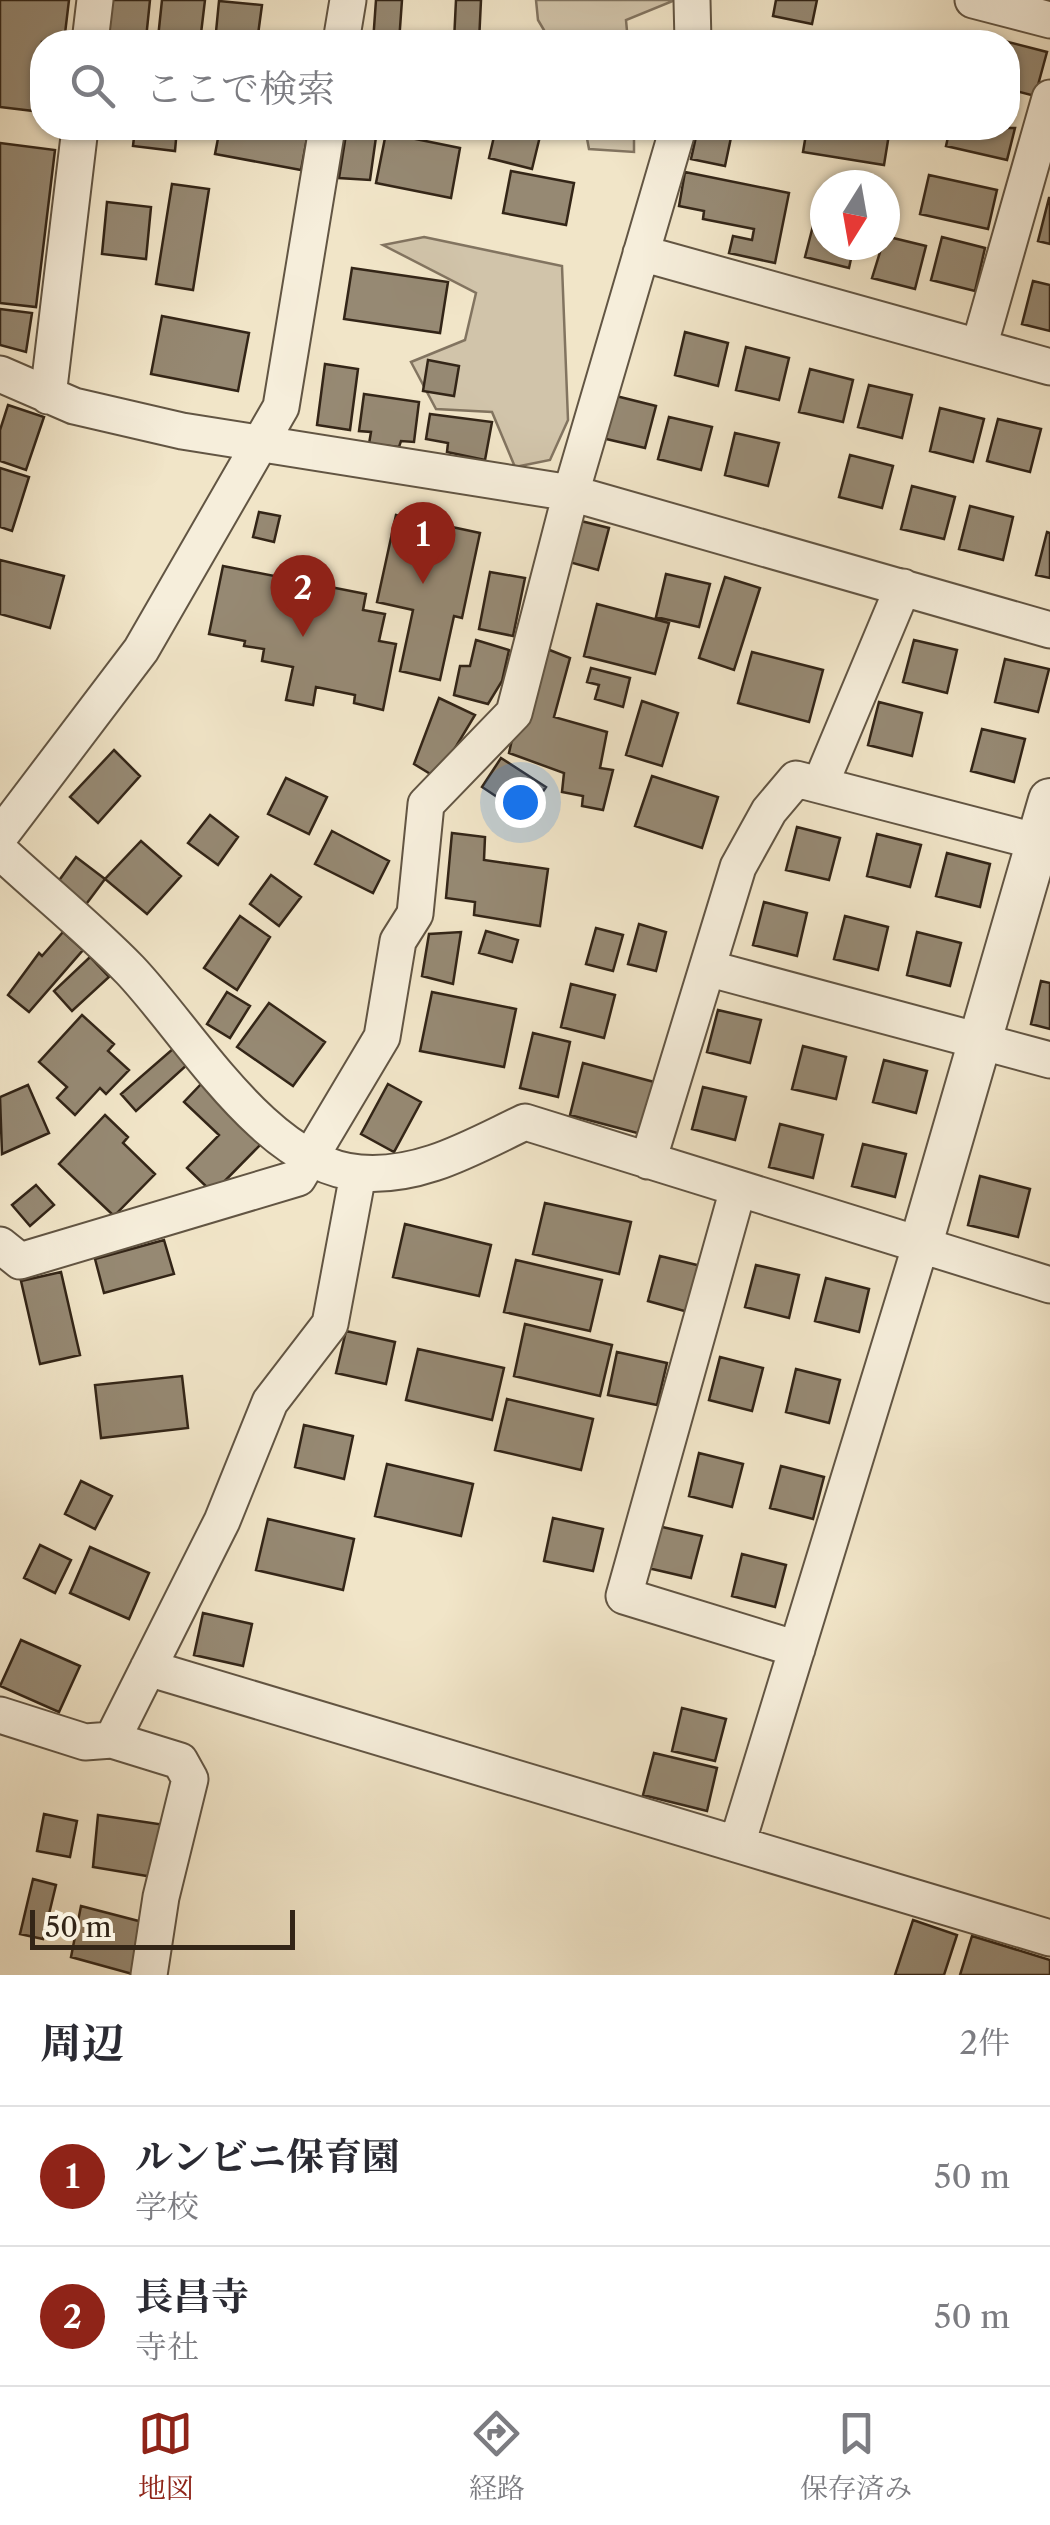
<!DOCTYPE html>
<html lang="ja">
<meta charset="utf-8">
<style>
:root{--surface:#fff;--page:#f7f7f7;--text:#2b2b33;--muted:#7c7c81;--line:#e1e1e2;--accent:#8f2418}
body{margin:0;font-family:"Libre Caslon Text","Noto Serif JP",serif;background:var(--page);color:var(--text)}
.compass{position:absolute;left:810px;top:170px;width:90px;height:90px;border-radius:50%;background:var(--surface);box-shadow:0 2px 8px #0004;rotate:191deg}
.scale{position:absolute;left:30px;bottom:25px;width:265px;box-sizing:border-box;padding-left:10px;border:5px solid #332517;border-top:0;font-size:28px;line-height:35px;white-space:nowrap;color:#332517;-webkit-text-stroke:8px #f6eedb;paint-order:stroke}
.you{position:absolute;left:520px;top:802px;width:35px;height:35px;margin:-25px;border:8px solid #fff;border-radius:50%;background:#1a73e8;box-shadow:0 0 0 15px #1a73e833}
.badge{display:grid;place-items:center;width:65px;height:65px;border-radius:50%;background:var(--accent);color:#fff;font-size:32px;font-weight:700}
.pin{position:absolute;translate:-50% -82px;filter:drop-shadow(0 2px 5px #0008)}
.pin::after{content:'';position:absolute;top:52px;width:35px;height:30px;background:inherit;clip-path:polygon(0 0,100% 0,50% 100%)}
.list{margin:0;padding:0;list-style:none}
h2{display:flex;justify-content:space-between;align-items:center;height:130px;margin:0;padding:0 40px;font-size:42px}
h2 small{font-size:32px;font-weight:400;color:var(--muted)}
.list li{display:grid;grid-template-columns:65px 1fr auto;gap:30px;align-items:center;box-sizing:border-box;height:140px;padding:0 40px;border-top:2px solid var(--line)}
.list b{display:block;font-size:38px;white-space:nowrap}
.list p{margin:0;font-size:32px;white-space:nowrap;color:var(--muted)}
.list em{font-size:32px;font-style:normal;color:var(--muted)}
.icon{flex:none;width:55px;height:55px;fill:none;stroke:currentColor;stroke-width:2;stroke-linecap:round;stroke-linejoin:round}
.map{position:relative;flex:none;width:1050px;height:1975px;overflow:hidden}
.search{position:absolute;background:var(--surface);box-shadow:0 2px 8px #0004;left:30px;right:30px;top:30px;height:110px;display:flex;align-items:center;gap:25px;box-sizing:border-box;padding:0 35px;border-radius:40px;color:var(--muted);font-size:38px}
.sheet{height:410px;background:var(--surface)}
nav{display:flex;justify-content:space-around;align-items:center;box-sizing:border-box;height:140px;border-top:2px solid var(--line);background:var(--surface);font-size:28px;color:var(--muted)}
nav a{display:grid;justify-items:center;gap:5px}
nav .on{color:var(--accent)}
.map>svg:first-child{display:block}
.green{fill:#d1c4aa;stroke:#827460;stroke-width:2.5}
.building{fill:#968973;stroke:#332517;stroke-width:2.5}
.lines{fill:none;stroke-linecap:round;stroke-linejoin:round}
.minor-casing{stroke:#625543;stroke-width:39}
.tertiary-casing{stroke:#625543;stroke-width:46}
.minor{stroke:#f6eedb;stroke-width:35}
.tertiary{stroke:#f6eedb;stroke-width:42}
</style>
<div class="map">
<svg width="1050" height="1975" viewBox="0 0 1050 1975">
<rect width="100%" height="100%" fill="#f1e5c8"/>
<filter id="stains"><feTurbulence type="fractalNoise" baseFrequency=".002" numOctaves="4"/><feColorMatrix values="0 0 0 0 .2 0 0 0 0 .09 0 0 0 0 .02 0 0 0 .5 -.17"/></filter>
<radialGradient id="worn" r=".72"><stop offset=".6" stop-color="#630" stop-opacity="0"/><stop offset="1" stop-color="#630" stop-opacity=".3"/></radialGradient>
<path class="green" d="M 536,0 L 675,0 L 626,20 L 628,42 L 551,42 L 538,20 Z
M 585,128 L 634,128 L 634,152 L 589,149 Z
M 424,237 L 562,266 L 568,420 L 550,460 L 515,467 L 492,412 L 436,409 L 411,362 L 465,340 L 476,293 L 383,245 Z"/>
<path class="building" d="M 0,0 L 69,0 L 64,42 L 42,42 L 42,112 L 0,107 Z
M 107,0 L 150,0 L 146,39 L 103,35 Z
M 162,0 L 205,0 L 200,42 L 158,38 Z
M 376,0 L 402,0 L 399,42 L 373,42 Z
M 456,0 L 481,0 L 479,42 L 454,41 Z
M 776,0 L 817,0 L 812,24 L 773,16 Z
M 219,1 L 262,5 L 257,42 L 215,42 Z
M 788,32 L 820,38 L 819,42 L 786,42 Z
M 977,34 L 1047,52 L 1035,96 L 1008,89 L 1008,42 L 975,42 Z
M 135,128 L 177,128 L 175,151 L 133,146 Z
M 220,128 L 309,128 L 301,170 L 215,154 Z
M 347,128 L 377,130 L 370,180 L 339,178 Z
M 496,128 L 542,128 L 532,169 L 489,158 Z
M 698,128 L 733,128 L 725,166 L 691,159 Z
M 807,128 L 890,128 L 884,165 L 803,152 Z
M 950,128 L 1015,128 L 1007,160 L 946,146 Z
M 386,133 L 460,148 L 451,198 L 376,183 Z
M 0,143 L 55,150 L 36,307 L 0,303 Z
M 511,171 L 574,183 L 566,225 L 503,213 Z
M 685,172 L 789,193 L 775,263 L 729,253 L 733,236 L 752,240 L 754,229 L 703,219 L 704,211 L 679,206 Z
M 846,174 L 879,182 L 879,185 L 845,185 Z
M 929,175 L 997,190 L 988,229 L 920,214 Z
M 172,184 L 209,189 L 193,290 L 156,284 Z
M 1049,198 L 1050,198 L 1050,244 L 1038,241 Z
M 107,202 L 151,207 L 146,259 L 102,254 Z
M 816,214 L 825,217 L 825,245 L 854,245 L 849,268 L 805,257 Z
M 885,236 L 926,246 L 915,289 L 872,278 Z
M 942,237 L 985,248 L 975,291 L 931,280 Z
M 352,268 L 448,282 L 440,333 L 344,319 Z
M 1033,281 L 1050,285 L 1050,331 L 1022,324 Z
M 0,309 L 32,313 L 26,352 L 0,345 Z
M 162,316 L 249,333 L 238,391 L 151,374 Z
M 685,332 L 728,343 L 718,386 L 675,375 Z
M 746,347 L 789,358 L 779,400 L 736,390 Z
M 428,360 L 459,366 L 454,396 L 423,391 Z
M 325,364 L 358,369 L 350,430 L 317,425 Z
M 810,369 L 853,380 L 843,422 L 799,412 Z
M 869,385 L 912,395 L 902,438 L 858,427 Z
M 364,394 L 419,402 L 414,442 L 401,441 L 399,447 L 369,444 L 371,432 L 359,431 Z
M 612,395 L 656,406 L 645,448 L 602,438 Z
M 8,405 L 44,417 L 26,470 L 0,461 L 0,430 Z
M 940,408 L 984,419 L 973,462 L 930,451 Z
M 430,414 L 492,422 L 485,460 L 447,452 L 448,443 L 426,439 Z
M 669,417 L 712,427 L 701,470 L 658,459 Z
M 998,419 L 1041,429 L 1030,472 L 987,461 Z
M 735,433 L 779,443 L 768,486 L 725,475 Z
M 850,455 L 893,466 L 882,508 L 839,497 Z
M 0,468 L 29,477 L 12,531 L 0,527 Z
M 912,486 L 955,497 L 944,539 L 901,529 Z
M 970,506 L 1013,517 L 1003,560 L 959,549 Z
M 259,512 L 280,516 L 274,542 L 253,537 Z
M 396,515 L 480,533 L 462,618 L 454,616 L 440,680 L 400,671 L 413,610 L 377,602 Z
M 581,521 L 609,528 L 598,570 L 569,562 Z
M 1047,532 L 1050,533 L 1050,578 L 1036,575 Z
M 0,560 L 64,576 L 50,628 L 0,614 Z
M 223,566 L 366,594 L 363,610 L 385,614 L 379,641 L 396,644 L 383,710 L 354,703 L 355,695 L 316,687 L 313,705 L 286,700 L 293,667 L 262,661 L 264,649 L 244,646 L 245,641 L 209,634 Z
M 490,572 L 525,578 L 513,636 L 479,629 Z
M 666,574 L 710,584 L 699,627 L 656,617 Z
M 725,577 L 760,588 L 734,670 L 699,658 Z
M 597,604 L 669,623 L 655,674 L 584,656 Z
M 476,640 L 509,650 L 502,681 L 488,704 L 454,695 L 460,666 L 470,666 Z
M 914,640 L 957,650 L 947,693 L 903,682 Z
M 542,647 L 570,658 L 554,717 L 607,732 L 600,768 L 613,770 L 603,810 L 582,806 L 583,796 L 562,792 L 564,773 L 509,753 L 519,708 Z
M 752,652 L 823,670 L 809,722 L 738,703 Z
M 1005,659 L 1049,669 L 1038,712 L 995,702 Z
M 591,668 L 630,678 L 623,707 L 595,699 L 599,685 L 587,682 Z
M 439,698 L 475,715 L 437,778 L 414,764 Z
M 642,701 L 678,713 L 662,766 L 626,755 Z
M 879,702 L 922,713 L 912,756 L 868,745 Z
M 982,729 L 1025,739 L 1014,782 L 971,771 Z
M 114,750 L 140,776 L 98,823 L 70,797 Z
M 501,758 L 546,787 L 526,816 L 482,787 Z
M 652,776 L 718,797 L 702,848 L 635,826 Z
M 286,778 L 327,797 L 309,834 L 268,814 Z
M 210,815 L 238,837 L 218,865 L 188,843 Z
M 797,827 L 840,838 L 829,880 L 786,870 Z
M 332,831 L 389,861 L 373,893 L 315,864 Z
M 452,833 L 485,837 L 484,860 L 548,869 L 540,926 L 474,915 L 475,902 L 446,898 Z
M 877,834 L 921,845 L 910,887 L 867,876 Z
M 141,841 L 181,876 L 147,914 L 105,879 Z
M 947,853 L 990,864 L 980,907 L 936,896 Z
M 76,857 L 105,879 L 84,907 L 55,886 Z
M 271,875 L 301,897 L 279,926 L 250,904 Z
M 764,902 L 807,913 L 797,956 L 753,945 Z
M 240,916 L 270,937 L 237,990 L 204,968 Z
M 845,916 L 888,927 L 878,970 L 834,959 Z
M 639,924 L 666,932 L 656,971 L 628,964 Z
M 596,928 L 623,935 L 613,971 L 586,964 Z
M 486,931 L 518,940 L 512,962 L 479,953 Z
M 63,932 L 83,950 L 29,1012 L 8,995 L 39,953 L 42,956 Z
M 461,932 L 453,984 L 422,976 L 429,934 Z
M 917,932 L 961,943 L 950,986 L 907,975 Z
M 90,957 L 109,977 L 72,1011 L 54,991 Z
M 1041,981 L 1050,983 L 1050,1029 L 1031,1024 Z
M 571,984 L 615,995 L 604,1038 L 561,1027 Z
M 227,992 L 250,1006 L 230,1038 L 207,1024 Z
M 432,992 L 516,1009 L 504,1067 L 420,1051 Z
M 269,1003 L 325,1042 L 293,1086 L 237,1047 Z
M 718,1010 L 761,1020 L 750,1063 L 707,1052 Z
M 82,1015 L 114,1044 L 108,1051 L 129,1070 L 106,1094 L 100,1088 L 75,1115 L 57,1098 L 67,1087 L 39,1062 Z
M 533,1033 L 570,1042 L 558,1097 L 520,1088 Z
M 803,1046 L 846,1057 L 836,1099 L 792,1089 Z
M 174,1048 L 188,1064 L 136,1111 L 121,1094 Z
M 884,1060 L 927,1071 L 916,1113 L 873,1102 Z
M 583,1063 L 654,1082 L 641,1134 L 570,1115 Z
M 203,1082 L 264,1141 L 213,1193 L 187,1168 L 219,1135 L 184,1102 Z
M 388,1084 L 421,1102 L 394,1152 L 361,1134 Z
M 28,1085 L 49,1133 L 2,1154 L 0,1097 Z
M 703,1087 L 746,1097 L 735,1140 L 692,1129 Z
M 105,1115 L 128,1137 L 123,1143 L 155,1174 L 114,1216 L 59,1164 Z
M 780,1124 L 823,1135 L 813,1178 L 769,1167 Z
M 863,1144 L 906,1154 L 895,1197 L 852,1186 Z
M 980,1176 L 1030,1189 L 1018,1237 L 968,1225 Z
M 36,1185 L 54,1205 L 30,1226 L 12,1205 Z
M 545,1203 L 631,1222 L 619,1274 L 533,1254 Z
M 405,1224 L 491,1245 L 479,1296 L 393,1277 Z
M 164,1240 L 174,1274 L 104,1293 L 95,1259 Z
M 660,1256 L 701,1266 L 688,1312 L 648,1301 Z
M 516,1260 L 602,1280 L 590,1331 L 504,1312 Z
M 756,1265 L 799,1275 L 789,1318 L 745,1307 Z
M 61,1272 L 80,1355 L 40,1364 L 21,1281 Z
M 826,1278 L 869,1289 L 859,1332 L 815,1321 Z
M 525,1324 L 612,1345 L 600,1396 L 514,1376 Z
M 346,1331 L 395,1342 L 386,1384 L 336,1373 Z
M 418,1349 L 504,1368 L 492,1420 L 406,1400 Z
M 617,1352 L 667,1363 L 657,1405 L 608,1395 Z
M 720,1357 L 763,1368 L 752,1411 L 709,1400 Z
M 796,1369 L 840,1380 L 829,1423 L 786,1412 Z
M 182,1376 L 188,1428 L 101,1438 L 95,1385 Z
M 507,1399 L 593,1419 L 581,1470 L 495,1450 Z
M 304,1425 L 353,1436 L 344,1479 L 295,1467 Z
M 699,1453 L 743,1464 L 732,1507 L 689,1496 Z
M 387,1464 L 473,1484 L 461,1536 L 375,1516 Z
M 781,1466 L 824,1477 L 813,1519 L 770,1508 Z
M 81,1481 L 112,1496 L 95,1529 L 65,1514 Z
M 553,1518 L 603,1529 L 593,1571 L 544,1561 Z
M 268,1519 L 354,1539 L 343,1590 L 256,1570 Z
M 658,1526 L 702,1536 L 691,1578 L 648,1568 Z
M 40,1545 L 71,1560 L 55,1593 L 24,1578 Z
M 90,1547 L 149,1573 L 129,1619 L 70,1593 Z
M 742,1554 L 786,1565 L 775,1607 L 732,1596 Z
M 203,1613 L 252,1624 L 243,1666 L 194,1655 Z
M 21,1640 L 80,1666 L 59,1712 L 0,1686 Z
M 682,1708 L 726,1719 L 715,1761 L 672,1751 Z
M 654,1753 L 717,1768 L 707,1811 L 643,1795 Z
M 44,1814 L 77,1821 L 70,1857 L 37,1851 Z
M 98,1815 L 165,1825 L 153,1877 L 93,1867 Z
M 33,1879 L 56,1885 L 43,1939 L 20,1934 Z
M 81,1906 L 150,1924 L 136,1975 L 71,1957 Z
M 913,1920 L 957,1935 L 944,1975 L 895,1975 Z
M 972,1936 L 1050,1960 L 1050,1975 L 960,1975 Z"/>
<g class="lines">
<defs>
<path id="minor" d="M 692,0 L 693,42
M 973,0 L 1050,20
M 90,42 L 95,0
M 341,42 L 348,0
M 641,253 L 1050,367
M 979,347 L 1050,98
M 0,374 L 74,406 L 182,431 L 571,493 L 1050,630
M 48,396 L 80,128
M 820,785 L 903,587
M 0,836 L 141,650 L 281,407 L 327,128
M 0,851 C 43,891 89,928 130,970 C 190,1033 266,1166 360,1173 C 421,1178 472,1147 525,1122 L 1050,1285
M 707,968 L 1050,1060
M 648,1161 L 738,867 L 769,811 L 796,779 L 1050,845
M 738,1189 L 624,1596 L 797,1649
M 0,1245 L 20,1261 L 298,1178 L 382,1037 L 398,941 L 415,914 L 426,804 L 514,713 L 571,493 L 678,128
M 148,1668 L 1050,1938
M 0,1715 L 85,1742 L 112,1740 L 222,1521 L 270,1402 L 330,1324 L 358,1174
M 112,1740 L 180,1761 L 190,1779 L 161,1897 L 149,1975
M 737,1844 L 920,1247"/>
<path id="tertiary" d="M 920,1247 L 1050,800"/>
</defs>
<use href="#minor" class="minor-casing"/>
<use href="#tertiary" class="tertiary-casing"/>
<use href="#minor" class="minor"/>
<use href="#tertiary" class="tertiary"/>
</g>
<rect width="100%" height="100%" filter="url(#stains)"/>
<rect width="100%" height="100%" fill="url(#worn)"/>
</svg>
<svg class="compass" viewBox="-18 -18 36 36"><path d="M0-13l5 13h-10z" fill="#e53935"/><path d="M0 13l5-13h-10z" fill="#7c7c81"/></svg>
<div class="scale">50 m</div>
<div class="you"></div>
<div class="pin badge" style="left:423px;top:584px">1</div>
<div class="pin badge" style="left:303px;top:637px">2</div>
<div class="search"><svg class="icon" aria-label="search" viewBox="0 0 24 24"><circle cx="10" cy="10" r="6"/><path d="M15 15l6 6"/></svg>ここで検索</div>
</div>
<section class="sheet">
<h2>周辺<small>2件</small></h2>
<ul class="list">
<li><span class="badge">1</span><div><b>ルンビニ保育園</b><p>学校</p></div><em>50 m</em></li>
<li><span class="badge">2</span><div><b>長昌寺</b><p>寺社</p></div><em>50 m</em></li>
</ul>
</section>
<nav>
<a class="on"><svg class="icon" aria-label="map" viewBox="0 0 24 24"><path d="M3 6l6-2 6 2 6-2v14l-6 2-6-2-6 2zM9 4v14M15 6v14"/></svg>地図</a>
<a><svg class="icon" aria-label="directions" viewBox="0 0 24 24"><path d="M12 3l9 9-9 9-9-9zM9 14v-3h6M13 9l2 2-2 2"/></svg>経路</a>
<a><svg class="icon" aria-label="saved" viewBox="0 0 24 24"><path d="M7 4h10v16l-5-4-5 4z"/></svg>保存済み</a>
</nav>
